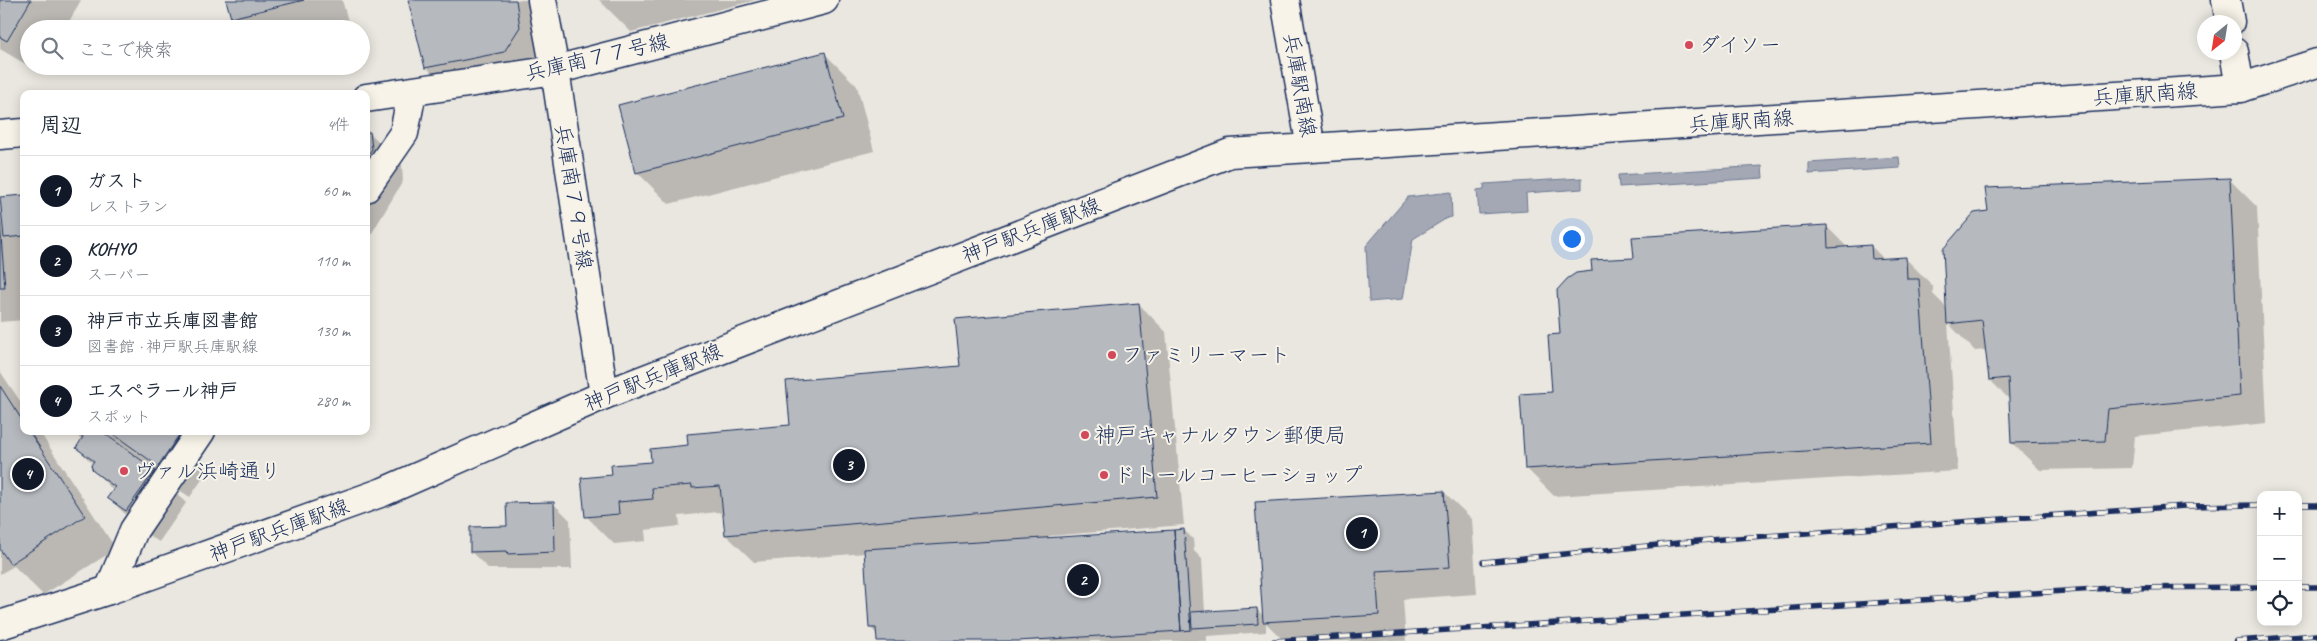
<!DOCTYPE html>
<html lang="ja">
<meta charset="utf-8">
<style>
:root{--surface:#fff;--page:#f6f6f7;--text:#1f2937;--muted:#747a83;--line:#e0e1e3;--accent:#111827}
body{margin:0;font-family:Caveat,"Klee One",sans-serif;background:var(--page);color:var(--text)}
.controls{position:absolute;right:15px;bottom:15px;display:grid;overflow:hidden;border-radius:10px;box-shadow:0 2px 12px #0003}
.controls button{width:45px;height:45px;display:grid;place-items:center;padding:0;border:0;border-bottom:1px solid var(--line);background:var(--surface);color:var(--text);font:25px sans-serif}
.compass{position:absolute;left:2197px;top:15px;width:45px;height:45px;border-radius:50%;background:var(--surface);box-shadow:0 2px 12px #0003;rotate:210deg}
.you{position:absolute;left:1571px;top:238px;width:18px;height:18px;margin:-12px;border:4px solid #fff;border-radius:50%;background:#1a73e8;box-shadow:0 0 0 8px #1a73e833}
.badge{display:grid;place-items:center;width:32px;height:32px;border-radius:50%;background:var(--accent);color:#fff;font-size:16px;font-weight:700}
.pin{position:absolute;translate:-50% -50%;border:2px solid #fff;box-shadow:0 1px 5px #0006}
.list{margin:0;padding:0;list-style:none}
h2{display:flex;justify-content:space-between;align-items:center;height:65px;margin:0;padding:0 20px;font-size:21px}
h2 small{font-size:16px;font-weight:400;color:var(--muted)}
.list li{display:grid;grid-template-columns:32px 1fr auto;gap:15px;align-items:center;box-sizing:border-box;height:70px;padding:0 20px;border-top:1px solid var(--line)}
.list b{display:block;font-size:19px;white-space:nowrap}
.list p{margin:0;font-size:16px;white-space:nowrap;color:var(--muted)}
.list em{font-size:16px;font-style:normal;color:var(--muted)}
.icon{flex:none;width:28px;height:28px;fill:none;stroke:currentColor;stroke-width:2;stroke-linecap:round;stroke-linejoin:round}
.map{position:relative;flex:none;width:2317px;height:641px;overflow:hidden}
.search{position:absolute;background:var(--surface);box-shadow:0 2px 12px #0003;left:20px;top:20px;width:350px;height:55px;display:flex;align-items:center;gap:12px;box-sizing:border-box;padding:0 18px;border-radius:28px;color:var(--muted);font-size:19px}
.panel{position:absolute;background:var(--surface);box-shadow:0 2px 12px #0003;left:20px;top:90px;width:350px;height:345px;border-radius:10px}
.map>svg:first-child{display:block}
.water{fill:#a3a8b4;stroke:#6d7892}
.shadow{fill:#0003}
.building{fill:#b6babf;stroke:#1b2f5e}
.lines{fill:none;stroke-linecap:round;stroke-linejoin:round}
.minor-casing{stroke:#1b2f5e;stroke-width:31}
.tertiary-casing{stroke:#1b2f5e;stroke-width:31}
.minor{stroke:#f7f3e8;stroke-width:28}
.tertiary{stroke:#f7f3e8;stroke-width:28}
.rail-casing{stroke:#1b2f5e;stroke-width:5.5}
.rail{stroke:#f7f3e8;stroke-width:4;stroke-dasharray:11;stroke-linecap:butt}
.poi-dot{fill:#d1495b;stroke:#f7f3e8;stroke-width:2}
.labels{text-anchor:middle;stroke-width:4;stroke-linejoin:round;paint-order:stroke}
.poi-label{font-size:21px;fill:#1b2f5e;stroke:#f7f3e8;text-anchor:start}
.street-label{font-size:21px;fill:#1b2f5e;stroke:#f7f3e8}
</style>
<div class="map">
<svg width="2317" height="641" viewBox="0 0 2317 641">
<rect width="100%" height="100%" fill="#eae7e0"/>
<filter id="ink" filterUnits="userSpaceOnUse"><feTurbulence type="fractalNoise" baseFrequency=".02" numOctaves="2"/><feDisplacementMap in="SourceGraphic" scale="10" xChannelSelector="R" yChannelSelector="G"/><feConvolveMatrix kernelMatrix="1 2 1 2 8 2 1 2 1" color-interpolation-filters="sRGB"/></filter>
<g filter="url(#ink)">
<path class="water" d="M 1899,157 L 1900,168 L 1809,174 L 1809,163 Z
M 1762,166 L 1763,178 L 1619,187 L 1618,175 Z
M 1582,178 L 1582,189 L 1526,193 L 1527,211 L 1479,214 L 1477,190 L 1484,189 L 1484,184 Z
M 1451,192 L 1452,217 L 1447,218 L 1413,239 L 1403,299 L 1369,302 L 1366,246 L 1408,197 Z"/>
<path class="shadow" d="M 0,0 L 81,0 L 65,29 L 29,29 L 29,66 L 42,66 L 39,72 L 0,49 Z
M 227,0 L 342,0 L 350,28 L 243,29 L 232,17 Z
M 410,0 L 535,0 L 543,51 L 527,75 L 450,91 L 427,68 Z
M 599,0 L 756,0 L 631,32 Z
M 825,54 L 857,86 L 874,151 L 669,204 L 637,172 Z
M 370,133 L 402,165 L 403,181 L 366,243 L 366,134 Z
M 2229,179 L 2257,207 L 2267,423 L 2135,436 L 2132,468 L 2040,470 L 2012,443 L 2010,400 L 1990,380 L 1987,350 L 1975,351 L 1948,323 L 1958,471 L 1554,496 L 1526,468 L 1553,393 L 1562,335 L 1594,272 L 1636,259 L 1826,226 L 1848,248 L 1871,246 L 1884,259 L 1905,258 L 1933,286 L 1933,294 L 1947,308 Z
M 24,196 L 24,320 L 0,322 L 0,200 Z
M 1139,304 L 1166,332 L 1184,525 L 1049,536 L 1050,539 L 1184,530 L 1193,539 L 1194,551 L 1202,559 L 1205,613 L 1257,609 L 1264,617 L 1444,492 L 1472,519 L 1477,594 L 1403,599 L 1406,641 L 1284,641 L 1266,623 L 1266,632 L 1207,636 L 1207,641 L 878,641 L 877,634 L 871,628 L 866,553 L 754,562 L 726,535 L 724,515 L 718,512 L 679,516 L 680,526 L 645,530 L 646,541 L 614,544 L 586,516 L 613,476 L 652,463 L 689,446 L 792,426 Z
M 0,371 L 24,407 L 24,431 L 39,431 L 116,549 L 43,595 L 14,566 L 0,574 Z
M 73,431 L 99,431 L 116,442 L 105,431 L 217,431 L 201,454 L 188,447 L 210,468 L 190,497 L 162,479 L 186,503 L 159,542 L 141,530 L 109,498 L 114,491 L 94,471 L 93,464 L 77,448 L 82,441 Z
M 553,503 L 570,520 L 572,569 L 489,569 L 471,552 L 508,528 Z"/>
<path class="building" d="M 0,0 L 31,0 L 7,41 L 0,37 Z
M 226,0 L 304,0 L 231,18 Z
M 408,0 L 516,0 L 520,27 L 504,52 L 425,68 Z
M 825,52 L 843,119 L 636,173 L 618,105 Z
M 366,132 L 370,132 L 372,149 L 366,158 Z
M 2230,178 L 2240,396 L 2108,409 L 2105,441 L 2011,443 L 2008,378 L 1989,380 L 1982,320 L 1947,324 L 1943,249 L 1974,213 L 1988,211 L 1985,188 Z
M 24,195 L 24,236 L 4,238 L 0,197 Z
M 0,223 L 5,288 L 0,288 Z
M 1827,225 L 1828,248 L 1871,245 L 1872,259 L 1906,257 L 1907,279 L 1919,279 L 1931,443 L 1525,469 L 1520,394 L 1552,392 L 1548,335 L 1560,334 L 1557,290 L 1567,279 L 1576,273 L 1592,271 L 1591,260 L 1634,258 L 1632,237 Z
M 1139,303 L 1157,497 L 725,535 L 720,486 L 692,488 L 692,485 L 652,488 L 653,499 L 618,502 L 619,514 L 585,517 L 581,478 L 612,475 L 611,465 L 651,462 L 650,449 L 688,445 L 687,434 L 790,425 L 786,381 L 960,366 L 955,319 Z
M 0,386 L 24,423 L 24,431 L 29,431 L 85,516 L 10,564 L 0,549 Z
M 75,431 L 101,431 L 155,470 L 126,511 L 107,498 L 115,487 L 93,471 L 91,465 L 94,461 L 76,448 L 83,437 Z
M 109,431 L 173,431 L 179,435 L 158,466 Z
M 1444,491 L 1450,567 L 1376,571 L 1379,615 L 1263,622 L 1255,502 Z
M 554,502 L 555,552 L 508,554 L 507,551 L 470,552 L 470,527 L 507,526 L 506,503 Z
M 1184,529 L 1191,630 L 1181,631 L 1174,530 Z
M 1174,530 L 1181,631 L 1018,641 L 877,641 L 876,628 L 869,628 L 864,549 Z
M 1257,608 L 1258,624 L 1192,628 L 1191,612 Z"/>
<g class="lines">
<defs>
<path id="minor" d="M 542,0 L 555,70 L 604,395
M 2226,0 L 2230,22
M 2234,52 L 2240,88
M 366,98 L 555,70 L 824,0
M 0,135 L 24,133
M 366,188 L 404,133 L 412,92
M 109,590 L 134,530 L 201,431"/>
<path id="tertiary" d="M 1285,0 L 1311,148 L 2240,88 L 2317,63
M 0,625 L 109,590 L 383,492 L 604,395 L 1230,153 L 1311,148"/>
</defs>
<use href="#minor" class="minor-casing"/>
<use href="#tertiary" class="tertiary-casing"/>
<use href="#minor" class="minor"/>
<use href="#tertiary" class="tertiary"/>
<defs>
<path id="rail" d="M 2298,505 L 2317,505
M 1483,562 L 1709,540 L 2185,506 L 2261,505
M 2298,587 L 2317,587
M 1274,641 L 2111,588 L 2261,587
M 2236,641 L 2317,635"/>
</defs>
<use href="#rail" class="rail-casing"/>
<use href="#rail" class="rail"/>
</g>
</g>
<g class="poi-dot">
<circle cx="1689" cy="45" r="5"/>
<circle cx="1112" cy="355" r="5"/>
<circle cx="1085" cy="435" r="5"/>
<circle cx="124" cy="471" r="5"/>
<circle cx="1104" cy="475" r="5"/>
</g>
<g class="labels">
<g class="poi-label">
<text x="1699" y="52">ダイソー</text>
<text x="1122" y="362">ファミリーマート</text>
<text x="1095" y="442">神戸キャナルタウン郵便局</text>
<text x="134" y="478">ヴァル浜崎通り</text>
<text x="1114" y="482">ドトールコーヒーショップ</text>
</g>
<g class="street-label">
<text transform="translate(597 57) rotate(-13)" y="7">兵庫南７７号線</text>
<text transform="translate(1300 85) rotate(80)" y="7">兵庫駅南線</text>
<text transform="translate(2145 94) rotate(-4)" y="7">兵庫駅南線</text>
<text transform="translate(1741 121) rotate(-4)" y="7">兵庫駅南線</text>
<text transform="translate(574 197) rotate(81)" y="7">兵庫南７９号線</text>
<text transform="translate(1031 230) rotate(-21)" y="7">神戸駅兵庫駅線</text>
<text transform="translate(653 377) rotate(-22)" y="7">神戸駅兵庫駅線</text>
<text transform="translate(279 530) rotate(-20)" y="7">神戸駅兵庫駅線</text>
</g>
</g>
</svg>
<div class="controls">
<button>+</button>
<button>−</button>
<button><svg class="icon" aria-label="locate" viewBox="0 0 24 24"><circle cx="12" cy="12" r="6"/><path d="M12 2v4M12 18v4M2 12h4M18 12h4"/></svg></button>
</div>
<svg class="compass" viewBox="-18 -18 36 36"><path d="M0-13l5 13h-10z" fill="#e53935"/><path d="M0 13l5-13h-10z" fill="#747a83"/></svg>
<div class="you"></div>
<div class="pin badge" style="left:1362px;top:533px">1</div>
<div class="pin badge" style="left:1083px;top:580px">2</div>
<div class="pin badge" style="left:849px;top:465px">3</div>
<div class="pin badge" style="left:28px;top:474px">4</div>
<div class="search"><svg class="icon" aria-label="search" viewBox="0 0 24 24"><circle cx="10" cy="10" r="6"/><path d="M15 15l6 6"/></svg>ここで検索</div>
<section class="panel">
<h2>周辺<small>4件</small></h2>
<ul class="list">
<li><span class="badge">1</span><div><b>ガスト</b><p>レストラン</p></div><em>60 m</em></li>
<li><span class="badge">2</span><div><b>KOHYO</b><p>スーパー</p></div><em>110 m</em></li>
<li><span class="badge">3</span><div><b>神戸市立兵庫図書館</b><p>図書館 · 神戸駅兵庫駅線</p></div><em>130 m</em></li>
<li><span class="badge">4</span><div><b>エスペラール神戸</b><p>スポット</p></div><em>280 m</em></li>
</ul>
</section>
</div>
